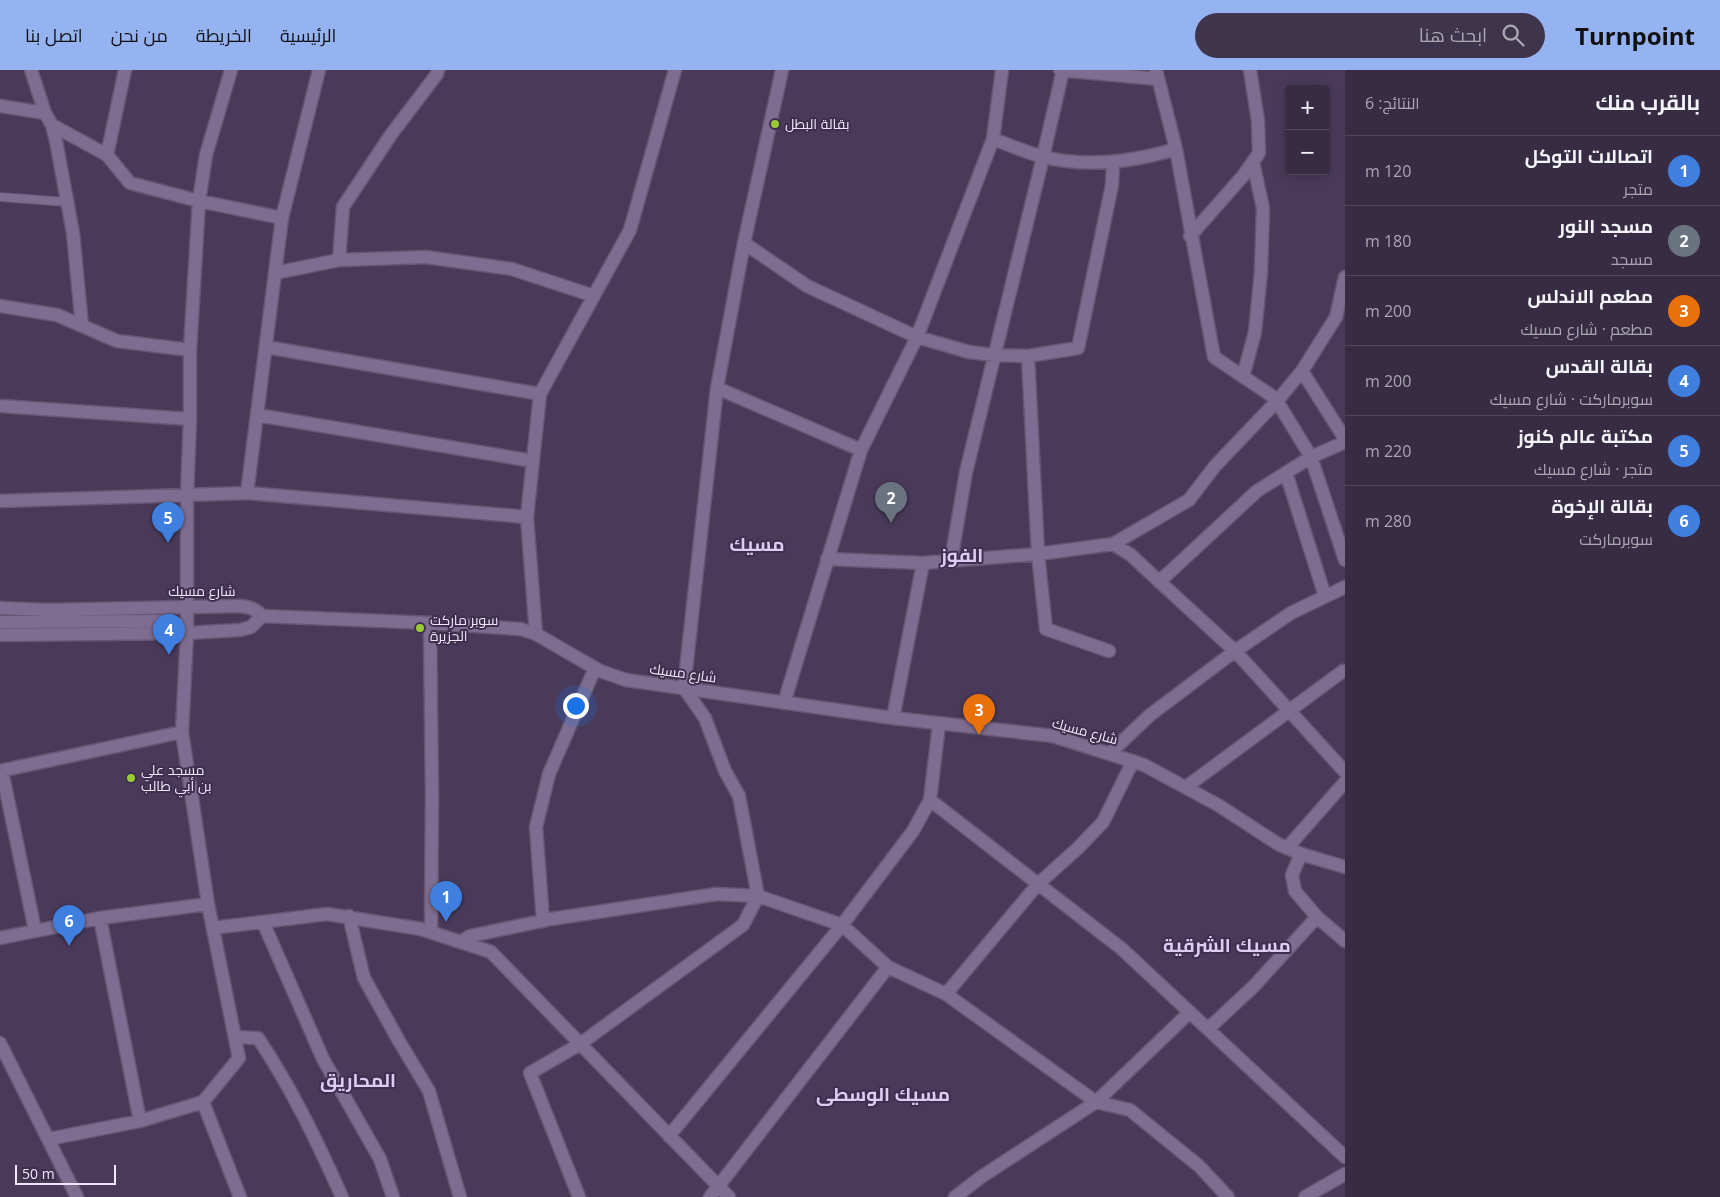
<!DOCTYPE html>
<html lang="ar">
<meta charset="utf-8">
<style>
:root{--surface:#372c44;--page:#3e344b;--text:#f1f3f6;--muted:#aaa7b2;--line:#51485d;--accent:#95b2f1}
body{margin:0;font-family:"Open Sans",Cairo,sans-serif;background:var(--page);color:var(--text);direction:rtl}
.controls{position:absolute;right:15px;top:15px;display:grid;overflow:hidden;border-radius:5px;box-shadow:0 2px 8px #0003}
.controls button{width:45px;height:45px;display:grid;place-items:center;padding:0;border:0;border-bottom:1px solid var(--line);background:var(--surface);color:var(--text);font:25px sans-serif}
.scale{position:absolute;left:15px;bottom:12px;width:101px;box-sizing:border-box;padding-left:5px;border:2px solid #f0e7fb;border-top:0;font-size:14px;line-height:18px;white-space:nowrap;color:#f0e7fb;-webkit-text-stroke:4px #3f2f4f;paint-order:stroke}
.you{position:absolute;left:575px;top:635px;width:18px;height:18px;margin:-12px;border:4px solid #fff;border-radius:50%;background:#1a73e8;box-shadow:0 0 0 8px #1a73e833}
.badge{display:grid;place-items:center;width:32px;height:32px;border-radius:50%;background:var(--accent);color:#fff;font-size:16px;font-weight:700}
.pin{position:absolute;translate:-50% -41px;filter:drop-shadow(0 1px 2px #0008)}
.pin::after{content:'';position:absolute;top:26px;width:18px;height:15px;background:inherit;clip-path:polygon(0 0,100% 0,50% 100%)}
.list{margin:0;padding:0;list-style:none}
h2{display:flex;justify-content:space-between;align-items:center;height:65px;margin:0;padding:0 20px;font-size:21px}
h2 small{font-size:16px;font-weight:400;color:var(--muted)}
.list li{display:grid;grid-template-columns:32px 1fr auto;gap:15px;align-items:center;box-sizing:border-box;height:70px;padding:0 20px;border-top:1px solid var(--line)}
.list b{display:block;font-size:19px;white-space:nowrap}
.list p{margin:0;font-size:16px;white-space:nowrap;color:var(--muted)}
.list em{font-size:16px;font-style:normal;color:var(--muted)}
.icon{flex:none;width:28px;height:28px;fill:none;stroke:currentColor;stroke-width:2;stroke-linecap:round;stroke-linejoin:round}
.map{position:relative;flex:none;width:1345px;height:1127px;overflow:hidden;direction:ltr}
header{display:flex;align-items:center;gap:30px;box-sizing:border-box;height:70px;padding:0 25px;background:var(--accent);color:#111}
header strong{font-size:24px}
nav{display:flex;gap:28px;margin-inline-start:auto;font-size:18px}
.search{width:350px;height:45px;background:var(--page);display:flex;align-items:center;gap:12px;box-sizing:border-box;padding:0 18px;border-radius:28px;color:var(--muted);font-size:19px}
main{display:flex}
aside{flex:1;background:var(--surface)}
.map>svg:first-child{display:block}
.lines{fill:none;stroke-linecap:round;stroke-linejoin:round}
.service-casing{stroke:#655873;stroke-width:10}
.minor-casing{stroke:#655873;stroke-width:15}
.tertiary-casing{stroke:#655873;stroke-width:15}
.service{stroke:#7e6d90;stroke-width:8}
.minor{stroke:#7e6d90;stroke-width:12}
.tertiary{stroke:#7e6d90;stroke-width:12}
.poi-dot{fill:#9bcb34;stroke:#3f2f4f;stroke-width:2}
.labels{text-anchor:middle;stroke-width:4;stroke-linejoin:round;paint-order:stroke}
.poi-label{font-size:14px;fill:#f0e7fb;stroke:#3f2f4f;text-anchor:start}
.street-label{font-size:14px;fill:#f0e7fb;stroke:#3f2f4f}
.district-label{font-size:19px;font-weight:bold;fill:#deccf4;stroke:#3f2f4f}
</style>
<header>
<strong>Turnpoint</strong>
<div class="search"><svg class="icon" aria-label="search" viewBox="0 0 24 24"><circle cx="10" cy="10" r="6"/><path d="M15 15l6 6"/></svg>ابحث هنا</div>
<nav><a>الرئيسية</a><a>الخريطة</a><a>من نحن</a><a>اتصل بنا</a></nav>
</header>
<main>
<aside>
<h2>بالقرب منك<small>النتائج: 6</small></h2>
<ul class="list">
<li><span class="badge" style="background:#3f7fe0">1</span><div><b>اتصالات التوكل</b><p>متجر</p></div><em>120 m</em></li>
<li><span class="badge" style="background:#6b7280">2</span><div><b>مسجد النور</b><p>مسجد</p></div><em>180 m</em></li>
<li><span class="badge" style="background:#e8710a">3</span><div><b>مطعم الاندلس</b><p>مطعم · شارع مسيك</p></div><em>200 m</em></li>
<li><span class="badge" style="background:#3f7fe0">4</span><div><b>بقالة القدس</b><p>سوبرماركت · شارع مسيك</p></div><em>200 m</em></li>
<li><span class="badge" style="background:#3f7fe0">5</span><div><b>مكتبة عالم كنوز</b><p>متجر · شارع مسيك</p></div><em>220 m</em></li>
<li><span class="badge" style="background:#3f7fe0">6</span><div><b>بقالة الإخوة</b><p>سوبرماركت</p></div><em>280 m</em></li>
</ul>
</aside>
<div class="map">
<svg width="1345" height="1127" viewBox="0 0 1345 1127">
<rect width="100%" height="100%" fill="#493a5a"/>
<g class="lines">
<defs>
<path id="service" d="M 0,127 L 67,132"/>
<path id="minor" d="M 31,0 L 45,43 L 52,55 L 56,71 L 73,163 L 82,256
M 1060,0 L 1158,9
M 1156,0 L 1176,79 L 1214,287 L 1275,328 L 1311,387 L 1345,490
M 0,36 L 45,43
M 52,55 L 107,85 L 130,113 L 199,131 L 282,148
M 993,69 C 1010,75 1027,83 1044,87 C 1088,98 1132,92 1176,79
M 107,85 L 125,0
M 1190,166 L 1243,106 L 1259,83 L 1258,51 L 1250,0
M 744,173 L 807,216 L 917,267 L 969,282 L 994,285 L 1028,286 L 1078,278 L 1112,115 L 1113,93
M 339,190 L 343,137 L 390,66 L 437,4 L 438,0
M 275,203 L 339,190 L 426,187 L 512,199 L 594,226
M 0,236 L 57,245 L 117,271 L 190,280
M 266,277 L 540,324
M 1028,286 L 1038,484 L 1046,559 L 1109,581
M 1302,301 L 1345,369
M 1243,307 L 1255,262 L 1261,202 L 1263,138 L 1253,92
M 717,318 L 861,380
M 0,336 L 190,349
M 257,345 L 533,391
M 1286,403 L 1325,526
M 247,423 L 282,148 L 319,0
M 0,431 L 247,423 L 527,447
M 1113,474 L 1189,430 L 1215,396 L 1277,331 L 1302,301 L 1336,247 L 1345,207
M 827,489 L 923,493 L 1038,484 L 1113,474 L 1131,485 L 1149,502 L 1235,581 L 1345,702
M 951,491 L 966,402 L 1043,87 L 1063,0
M 1159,512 L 1257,421 L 1311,387 L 1345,372
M 430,553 L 432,725 L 431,862
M 536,564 L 527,447 L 540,324 L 630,160 L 675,0
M 784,633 L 861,380 L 917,267 L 993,69 L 1002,0
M 893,648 L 923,493
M 939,654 L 930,730 L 1122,879 L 1345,1087
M 1110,683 L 1150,645 L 1235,581 L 1291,543 L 1345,517
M 0,701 L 182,662
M 2,701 L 35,860
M 1186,717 L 1343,601
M 1287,778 L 1345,712
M 1301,784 L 1292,805 L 1295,821 L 1317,847
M 349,846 L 364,908 L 399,971 L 429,1021 L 460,1127
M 100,848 L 140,1051
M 543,851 L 536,757 L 549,704 L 595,598
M 263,852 L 323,989 L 380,1089 L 393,1127
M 213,858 L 327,844 L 421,859 L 491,882 L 729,1127
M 0,868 L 100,848 L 208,834
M 461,872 L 470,866 L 551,849 L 717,824 L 758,826 L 842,855 L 888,897 L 946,924 L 1096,1032 L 1130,1040 L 1199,1096 L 1228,1127
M 946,924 L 1038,814 L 1078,778 L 1103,752 L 1133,691
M 1208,959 L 1254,916 L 1317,847 L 1345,871
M 235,967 L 258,968 C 292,1019 317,1071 342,1127
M 0,973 L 77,1127
M 203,1032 L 240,1127
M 669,1066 L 842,855 L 913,761 L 930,730
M 49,1069 L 140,1051 L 203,1032 L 239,988 L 208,834 L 182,662 L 187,563 L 187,426 L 190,349 L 190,280 L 199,131 L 206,85 L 231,0
M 579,1127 L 530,1003 L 580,974 L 743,855 L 758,826 L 739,726 L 725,701 L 705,648 L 684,618 L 717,318 L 744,173 L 782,0
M 710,1127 L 888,897
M 955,1127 L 981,1107 L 1096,1032 L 1190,942
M 1305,1127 L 1345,1104"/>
<path id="tertiary" d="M 0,538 L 46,540 L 240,536 C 250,537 256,539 262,546 L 430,553 L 521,559 L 536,564 L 600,601 L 626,610 L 893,648 L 1053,666 L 1144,695 L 1218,735 L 1278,774 L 1301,784 L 1345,797
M 0,552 L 162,551 L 176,554 L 187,563
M 0,565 L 187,563 L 240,560 L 251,557 L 262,546"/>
</defs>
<use href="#service" class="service-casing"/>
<use href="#minor" class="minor-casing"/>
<use href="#tertiary" class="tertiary-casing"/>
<use href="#service" class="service"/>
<use href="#minor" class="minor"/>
<use href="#tertiary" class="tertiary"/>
</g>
<g class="poi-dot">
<circle cx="775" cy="54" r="5"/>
<circle cx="420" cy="558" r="5"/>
<circle cx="131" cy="708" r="5"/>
</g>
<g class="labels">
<g class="poi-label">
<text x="785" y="59">بقالة البطل</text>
<text x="430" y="555">سوبر ماركت<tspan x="430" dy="16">الجزيرة</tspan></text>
<text x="141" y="705">مسجد علي<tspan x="141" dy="16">بن أبي طالب</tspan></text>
</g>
<g class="street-label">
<text x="202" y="526">شارع مسيك</text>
<text transform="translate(683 603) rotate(8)" y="5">شارع مسيك</text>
<text transform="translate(1085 661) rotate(15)" y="5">شارع مسيك</text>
</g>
<g class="district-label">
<text x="757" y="481">مسيك</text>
<text x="962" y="492">الفوز</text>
<text x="1227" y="882">مسيك الشرقية</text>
<text x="358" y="1017">المحاريق</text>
<text x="883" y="1031">مسيك الوسطى</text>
</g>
</g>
</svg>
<div class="controls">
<button>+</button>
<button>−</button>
</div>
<div class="scale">50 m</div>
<div class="you"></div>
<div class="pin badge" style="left:446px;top:852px;background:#3f7fe0">1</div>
<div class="pin badge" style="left:891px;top:453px;background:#6b7280">2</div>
<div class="pin badge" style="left:979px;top:665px;background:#e8710a">3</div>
<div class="pin badge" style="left:169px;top:585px;background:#3f7fe0">4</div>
<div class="pin badge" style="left:168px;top:473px;background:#3f7fe0">5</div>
<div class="pin badge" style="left:69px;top:876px;background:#3f7fe0">6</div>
</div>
</main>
